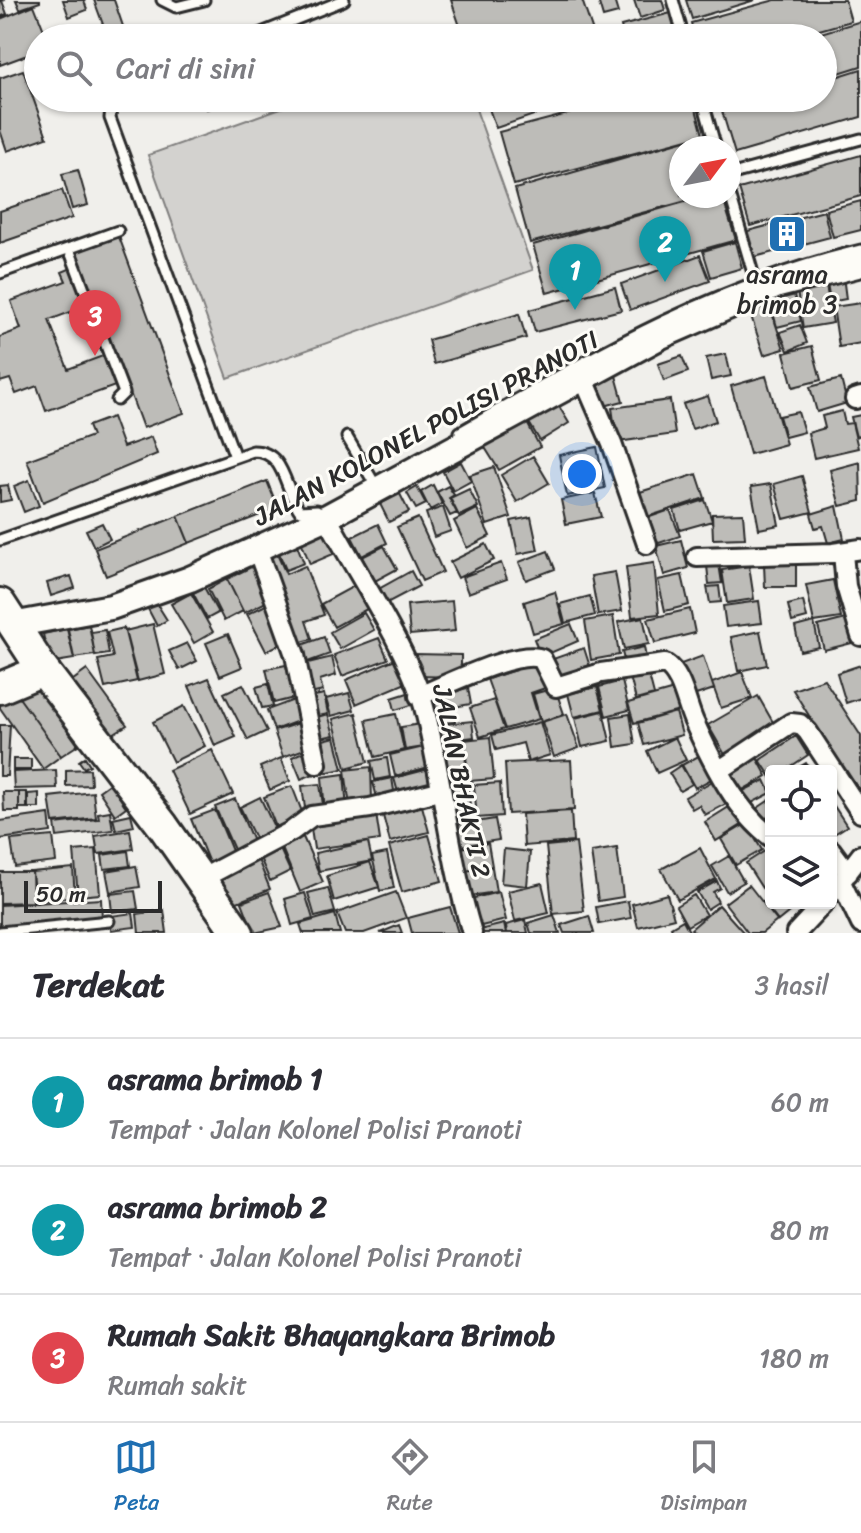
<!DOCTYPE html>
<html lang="id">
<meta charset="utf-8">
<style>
:root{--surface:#fff;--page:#f2f2f3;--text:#2b2b33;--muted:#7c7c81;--line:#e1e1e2;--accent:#1f6fb2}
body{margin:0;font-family:Sriracha,sans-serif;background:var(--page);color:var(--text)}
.controls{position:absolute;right:24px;bottom:24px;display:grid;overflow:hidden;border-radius:8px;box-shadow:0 2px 6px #0004}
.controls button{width:72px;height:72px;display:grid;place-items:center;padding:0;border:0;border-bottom:2px solid var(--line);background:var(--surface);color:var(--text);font:40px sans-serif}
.compass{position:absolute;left:669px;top:136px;width:72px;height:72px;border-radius:50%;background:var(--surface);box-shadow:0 2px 6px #0004;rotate:58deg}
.scale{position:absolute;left:24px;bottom:20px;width:138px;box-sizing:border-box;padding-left:8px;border:4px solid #2b2b2b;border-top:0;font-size:22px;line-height:28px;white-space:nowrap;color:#2b2b2b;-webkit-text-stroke:6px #fdfcf7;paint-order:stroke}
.you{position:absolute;left:582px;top:474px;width:28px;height:28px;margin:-20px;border:6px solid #fff;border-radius:50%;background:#1a73e8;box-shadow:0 0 0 12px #1a73e833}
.badge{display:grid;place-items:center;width:52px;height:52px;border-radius:50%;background:var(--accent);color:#fff;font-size:26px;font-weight:700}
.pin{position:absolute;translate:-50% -66px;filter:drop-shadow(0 2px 4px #0008)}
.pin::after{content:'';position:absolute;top:42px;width:28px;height:24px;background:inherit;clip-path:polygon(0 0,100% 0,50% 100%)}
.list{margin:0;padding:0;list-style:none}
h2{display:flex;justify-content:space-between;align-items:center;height:104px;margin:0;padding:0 32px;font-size:34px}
h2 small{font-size:26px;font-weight:400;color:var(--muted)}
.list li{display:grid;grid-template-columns:52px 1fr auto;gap:24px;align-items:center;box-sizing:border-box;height:128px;padding:0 32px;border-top:2px solid var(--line)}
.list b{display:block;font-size:30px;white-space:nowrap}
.list p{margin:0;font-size:26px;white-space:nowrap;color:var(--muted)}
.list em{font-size:26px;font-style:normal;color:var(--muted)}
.icon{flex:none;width:44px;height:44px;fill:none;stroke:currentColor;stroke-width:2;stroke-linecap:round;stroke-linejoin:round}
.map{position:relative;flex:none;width:861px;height:933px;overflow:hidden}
.search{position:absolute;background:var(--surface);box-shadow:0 2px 6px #0004;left:24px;right:24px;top:24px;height:88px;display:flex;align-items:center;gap:20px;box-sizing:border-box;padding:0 28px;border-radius:44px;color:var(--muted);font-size:30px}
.sheet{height:488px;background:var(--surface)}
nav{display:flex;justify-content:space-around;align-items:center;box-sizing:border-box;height:112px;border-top:2px solid var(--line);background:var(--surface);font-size:22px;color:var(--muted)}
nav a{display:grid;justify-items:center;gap:4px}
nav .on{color:var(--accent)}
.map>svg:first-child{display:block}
.green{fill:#d3d2cf;stroke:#7f7e7d;stroke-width:2}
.building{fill:#bdbcb8;stroke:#2b2b2b;stroke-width:2;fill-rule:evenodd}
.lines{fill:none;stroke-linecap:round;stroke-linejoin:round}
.service-casing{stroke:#2b2b2b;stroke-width:15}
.minor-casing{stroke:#2b2b2b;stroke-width:24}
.tertiary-casing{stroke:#2b2b2b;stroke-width:30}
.primary-casing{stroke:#2b2b2b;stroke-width:36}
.service{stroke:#fdfcf7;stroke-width:9}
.minor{stroke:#fdfcf7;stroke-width:18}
.tertiary{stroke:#fdfcf7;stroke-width:24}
.primary{stroke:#fdfcf7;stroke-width:30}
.labels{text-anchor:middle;stroke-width:6;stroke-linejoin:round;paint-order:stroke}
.poi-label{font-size:26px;fill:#2b2b2b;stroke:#fdfcf7}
.street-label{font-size:26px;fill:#2b2b2b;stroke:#fdfcf7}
</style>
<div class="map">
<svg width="861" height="933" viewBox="0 0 861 933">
<rect width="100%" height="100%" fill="#f0efeb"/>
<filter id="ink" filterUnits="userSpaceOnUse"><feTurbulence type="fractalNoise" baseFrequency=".0125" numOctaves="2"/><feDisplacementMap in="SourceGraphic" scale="16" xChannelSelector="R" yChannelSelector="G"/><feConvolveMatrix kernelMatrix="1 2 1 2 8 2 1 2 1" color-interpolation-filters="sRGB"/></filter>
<g filter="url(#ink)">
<path class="green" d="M 309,98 L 472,98 L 533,270 L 228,378 L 148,155 Z"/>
<path class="building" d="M 0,0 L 5,0 L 2,1 L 7,14 L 0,17 Z
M 16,0 L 40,0 L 40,2 L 20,9 Z
M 63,0 L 84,0 L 87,10 L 69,17 Z
M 94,0 L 114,0 L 127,38 L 108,38 Z
M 451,0 L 582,0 L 595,38 L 464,38 Z
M 598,0 L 614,0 L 618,13 L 603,17 Z
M 634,0 L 662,0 L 665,10 L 640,18 Z
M 686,0 L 755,0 L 692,19 Z
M 775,0 L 845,0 L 851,21 L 791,38 L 695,38 L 691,23 Z
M 34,5 L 47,38 L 38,38 L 38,51 L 0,65 L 0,19 Z
M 671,13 L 677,38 L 624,38 L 621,26 Z
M 861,21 L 861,66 L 823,78 L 823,38 L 804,38 Z
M 355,23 L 360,38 L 313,38 Z
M 861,69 L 861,117 L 735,154 L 722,111 L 766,98 L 823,98 L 823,81 Z
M 23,70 L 47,137 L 7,151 L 0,130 L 0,78 Z
M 203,98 L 238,98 L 207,109 Z
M 485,98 L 583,98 L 496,128 Z
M 628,98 L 693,98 L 703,135 L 514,185 L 499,132 Z
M 703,135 L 707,148 L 681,148 L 681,196 L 705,196 L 530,243 L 515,189 Z
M 861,155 L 861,196 L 750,226 L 739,189 Z
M 78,170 L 88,205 L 72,209 L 62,174 Z
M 62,190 L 72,218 L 0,243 L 0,211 Z
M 706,196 L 722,196 L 736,240 L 547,293 L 533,245 Z
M 861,201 L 861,230 L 833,237 L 826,210 Z
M 824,211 L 830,237 L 751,258 L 744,232 Z
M 118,234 L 184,413 L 143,428 L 126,382 L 46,411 L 37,386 L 16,394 L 10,379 L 0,382 L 0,337 L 21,329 L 11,301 L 66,281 L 62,272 L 79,265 L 73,250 ZM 84,307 L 103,356 L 68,369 L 49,320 Z
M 735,242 L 742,268 L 711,277 L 703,251 Z
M 700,255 L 710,281 L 630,310 L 621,284 Z
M 843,276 L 846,299 L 830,302 L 826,278 Z
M 826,286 L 833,323 L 803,328 L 797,291 Z
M 615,287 L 621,310 L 535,332 L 529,310 Z
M 793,291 L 801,321 L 777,327 L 769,298 Z
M 767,298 L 784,349 L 764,355 L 747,304 Z
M 861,303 L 861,343 L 839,347 L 833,307 Z
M 519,314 L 526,338 L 434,364 L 428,340 Z
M 800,325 L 807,343 L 788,351 L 780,332 Z
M 812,346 L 821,380 L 793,387 L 784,353 Z
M 726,354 L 731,376 L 711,380 L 706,358 Z
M 682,356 L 688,372 L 664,381 L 658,364 Z
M 615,372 L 623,401 L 604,406 L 596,378 Z
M 766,376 L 786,444 L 750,454 L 731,386 Z
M 841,379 L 847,403 L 817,412 L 810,387 Z
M 708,396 L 716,421 L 692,429 L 683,404 Z
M 670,400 L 675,434 L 617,442 L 612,408 Z
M 557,403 L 569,423 L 540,441 L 528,421 Z
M 842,411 L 845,424 L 852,423 L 858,448 L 814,458 L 808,433 L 825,428 L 822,416 Z
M 798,412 L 804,432 L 785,437 L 779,416 Z
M 861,415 L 861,435 L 856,437 L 851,417 Z
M 112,417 L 123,447 L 151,437 L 157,454 L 43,502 L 27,460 L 92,436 L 88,426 Z
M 526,421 L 540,447 L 499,470 L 484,446 Z
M 597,447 L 605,488 L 567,496 L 559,455 Z
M 533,456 L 549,483 L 517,502 L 501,475 Z
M 461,462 L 471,481 L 453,491 L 443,472 Z
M 860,462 L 861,501 L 840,506 L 830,470 Z
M 494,467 L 511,517 L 487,525 L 470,475 Z
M 697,474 L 705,498 L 647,517 L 640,492 Z
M 802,476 L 812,512 L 784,519 L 774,484 Z
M 29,480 L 39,506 L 24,512 L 14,486 Z
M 267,481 L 278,508 L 189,543 L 178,516 Z
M 771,484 L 779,525 L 759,529 L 751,487 Z
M 8,485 L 11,500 L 0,502 L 0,486 Z
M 433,485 L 442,504 L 430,510 L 421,492 Z
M 448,486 L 454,495 L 449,498 L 457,513 L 450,516 L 437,492 Z
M 417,487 L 426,504 L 416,509 L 407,493 Z
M 469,489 L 478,507 L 459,516 L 450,498 Z
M 595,493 L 601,517 L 566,524 L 561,500 Z
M 400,494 L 409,512 L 389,522 L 380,504 Z
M 705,500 L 712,521 L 680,530 L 674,510 Z
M 837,506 L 844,539 L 828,543 L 823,526 L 815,528 L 811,514 Z
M 443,507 L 451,531 L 434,537 L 426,513 Z
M 477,509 L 490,536 L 467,548 L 454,521 Z
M 670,510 L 680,536 L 656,544 L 647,518 Z
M 743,513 L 745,538 L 713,539 L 712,514 Z
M 178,516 L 189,543 L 106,576 L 95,549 Z
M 531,517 L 538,550 L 518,554 L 511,521 Z
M 418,518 L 443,572 L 422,581 L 397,527 Z
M 102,523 L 110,539 L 94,547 L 86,530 Z
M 378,524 L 387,543 L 362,556 L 352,537 Z
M 329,530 L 338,552 L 310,564 L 301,541 Z
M 681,540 L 688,568 L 664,575 L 656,546 Z
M 486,544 L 494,560 L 458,578 L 450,562 Z
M 297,545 L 304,563 L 286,570 L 279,553 Z
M 384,546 L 397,569 L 375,581 L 362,557 Z
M 548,551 L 555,569 L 526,580 L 519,562 Z
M 277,554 L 286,574 L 305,566 L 324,615 L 306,621 L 312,639 L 298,643 L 264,560 Z
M 501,563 L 507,579 L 468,593 L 462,577 Z
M 654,563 L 659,614 L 632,617 L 626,567 Z
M 719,564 L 722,583 L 709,584 L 707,566 Z
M 764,564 L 796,564 L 796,587 L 765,587 Z
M 253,566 L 270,600 L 244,613 L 227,579 Z
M 749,566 L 754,599 L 727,603 L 722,570 Z
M 411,571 L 419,586 L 385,604 L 377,590 Z
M 615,572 L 622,611 L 598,615 L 591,576 Z
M 682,575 L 689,605 L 665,611 L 658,580 Z
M 71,576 L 75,588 L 51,596 L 47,583 Z
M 227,579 L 243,611 L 224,621 L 208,589 Z
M 833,580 L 841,618 L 814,622 L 806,585 Z
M 354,586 L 367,609 L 334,627 L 321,604 Z
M 719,586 L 721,602 L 710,603 L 707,587 Z
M 204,587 L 218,613 L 207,619 L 193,593 Z
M 555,592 L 564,624 L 533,633 L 524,602 Z
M 191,593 L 213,632 L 194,643 L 171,604 Z
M 590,596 L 595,615 L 565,623 L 560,604 Z
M 452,601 L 455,631 L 410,635 L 407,605 Z
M 759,601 L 762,623 L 726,627 L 723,606 Z
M 803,601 L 807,618 L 792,622 L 788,605 Z
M 157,604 L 167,620 L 157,626 L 148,609 Z
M 268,604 L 287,641 L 266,651 L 247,614 Z
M 690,609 L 695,633 L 655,643 L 648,619 Z
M 364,613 L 374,630 L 340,649 L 330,632 Z
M 613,616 L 619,655 L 591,660 L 585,621 Z
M 643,617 L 649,644 L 624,649 L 618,622 Z
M 854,617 L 860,641 L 824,650 L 818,626 Z
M 814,622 L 819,647 L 800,651 L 795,627 Z
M 153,624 L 165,674 L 138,681 L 125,631 Z
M 571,624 L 578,641 L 541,657 L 534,639 Z
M 89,625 L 95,655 L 74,658 L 68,629 Z
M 124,628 L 137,681 L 105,688 L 98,660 L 113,657 L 107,632 Z
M 67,629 L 74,659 L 49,663 L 43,634 Z
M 105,630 L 109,654 L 95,656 L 91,632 Z
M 760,631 L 767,665 L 738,671 L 731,637 Z
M 228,634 L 242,667 L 220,676 L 206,643 Z
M 324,637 L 330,654 L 302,664 L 296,647 Z
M 379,638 L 388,659 L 342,676 L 334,655 Z
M 187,643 L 197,661 L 179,670 L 169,651 Z
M 644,647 L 647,664 L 626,668 L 622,652 Z
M 584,648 L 592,673 L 558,684 L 550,660 Z
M 415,654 L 461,655 L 461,677 L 415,676 Z
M 703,656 L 714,689 L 690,697 L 678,665 Z
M 332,657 L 336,675 L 320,680 L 323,691 L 306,695 L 300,665 Z
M 395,659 L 406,683 L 356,704 L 346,680 Z
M 540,662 L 551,686 L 531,693 L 539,719 L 505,729 L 487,679 Z
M 286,665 L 294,698 L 274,703 L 266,669 Z
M 861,665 L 861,698 L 846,703 L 837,673 Z
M 87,670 L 127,725 L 108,737 L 69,683 Z
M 648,672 L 654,695 L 636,700 L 630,677 Z
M 742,672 L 752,698 L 721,708 L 712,683 Z
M 209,678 L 236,737 L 215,746 L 189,686 Z
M 824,679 L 861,736 L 861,787 L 856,791 L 793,690 Z
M 622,681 L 629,710 L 606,716 L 599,687 Z
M 35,684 L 78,745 L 61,756 L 15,692 Z
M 243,684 L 267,731 L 248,740 L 224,693 Z
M 268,684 L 273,706 L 262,708 L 256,687 Z
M 597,687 L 603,710 L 574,717 L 568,694 Z
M 468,688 L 471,704 L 436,710 L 434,694 Z
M 555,688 L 564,714 L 541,722 L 533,694 Z
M 681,688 L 687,709 L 634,723 L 628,703 Z
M 414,691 L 418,703 L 395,710 L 392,698 Z
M 15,692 L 61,756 L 43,769 L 0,708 L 0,703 Z
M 349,693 L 354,710 L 331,716 L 326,699 Z
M 324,694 L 328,714 L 309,718 L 305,698 Z
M 758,696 L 778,731 L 728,760 L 708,725 Z
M 294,700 L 301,720 L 274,730 L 267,710 Z
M 494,700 L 504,729 L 480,737 L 470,708 Z
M 184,706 L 205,746 L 173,762 L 153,722 Z
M 454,710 L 455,722 L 435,724 L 434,712 Z
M 603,711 L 610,741 L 582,747 L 575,718 Z
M 676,712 L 682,735 L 644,745 L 638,723 Z
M 356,713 L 368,762 L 346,768 L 333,719 Z
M 328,714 L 334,735 L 316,739 L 310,719 Z
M 396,714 L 404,750 L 375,757 L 366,720 Z
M 567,714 L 579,748 L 554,757 L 542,722 Z
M 630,714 L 635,744 L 615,747 L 611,717 Z
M 472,721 L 474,737 L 437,742 L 435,725 Z
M 302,722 L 310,747 L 283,757 L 274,731 Z
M 540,722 L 550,755 L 528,762 L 523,743 L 496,750 L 492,735 Z
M 421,724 L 424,747 L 405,750 L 401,727 Z
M 0,725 L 10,725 L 7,776 L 0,776 Z
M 796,736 L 808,755 L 784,771 L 771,771 L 771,777 L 760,760 Z
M 335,737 L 343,769 L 323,773 L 315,742 Z
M 490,737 L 494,779 L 469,781 L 464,740 Z
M 675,737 L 686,760 L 657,773 L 647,751 Z
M 463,740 L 467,770 L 440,774 L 435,744 Z
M 424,747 L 429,767 L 395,776 L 390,755 Z
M 309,749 L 319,772 L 301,779 L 292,757 Z
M 212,750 L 233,794 L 190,814 L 169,770 Z
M 704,753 L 717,776 L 695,788 L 682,765 Z
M 756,756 L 767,776 L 737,793 L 726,774 Z
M 85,757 L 90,765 L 84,768 L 79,761 Z
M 281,758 L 290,781 L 270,790 L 260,767 Z
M 387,758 L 390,777 L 375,780 L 371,761 Z
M 13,759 L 31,759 L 31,770 L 13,770 Z
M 571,760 L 574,810 L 508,814 L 505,763 Z
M 806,763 L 811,771 L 792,771 Z
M 681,765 L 692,784 L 680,791 L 669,773 Z
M 371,767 L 372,801 L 350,807 L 345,770 Z
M 90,769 L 91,785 L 66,786 L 66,770 Z
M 429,769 L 433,789 L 399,796 L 394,778 Z
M 56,770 L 57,788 L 14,789 L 13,772 Z
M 344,774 L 347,809 L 325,811 L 322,777 Z
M 466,774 L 472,820 L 453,821 L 444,779 Z
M 721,776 L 728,788 L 719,793 L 726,804 L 705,815 L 699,805 L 692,809 L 685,797 Z
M 392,778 L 395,797 L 378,802 L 373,782 Z
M 765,780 L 771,793 L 750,804 L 743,791 Z
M 110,783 L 126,807 L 115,815 L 99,791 Z
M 500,783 L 502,816 L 477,818 L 474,785 Z
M 320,784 L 323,805 L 305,808 L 302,786 Z
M 292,786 L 304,817 L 276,827 L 264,797 Z
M 3,792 L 19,792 L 19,811 L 4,811 Z
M 19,792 L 27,792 L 27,808 L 19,808 Z
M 93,792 L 96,818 L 53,823 L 49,797 Z
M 39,793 L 39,808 L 28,808 L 28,794 Z
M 260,797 L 275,829 L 255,838 L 240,807 Z
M 235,799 L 255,846 L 236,854 L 215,807 Z
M 771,799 L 771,815 L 763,820 L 756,809 Z
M 421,802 L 429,832 L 390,842 L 382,812 Z
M 737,802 L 748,821 L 716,841 L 705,822 Z
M 834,806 L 847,826 L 831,836 L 831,808 Z
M 215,810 L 235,858 L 211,868 L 191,819 Z
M 110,811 L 113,830 L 57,837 L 55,824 L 99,819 L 98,813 Z
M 571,811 L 573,842 L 524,846 L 522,814 Z
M 49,814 L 51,832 L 0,839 L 0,821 Z
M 131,814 L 134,826 L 116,830 L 113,818 Z
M 376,814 L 380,840 L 314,849 L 310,822 Z
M 495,819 L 499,840 L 460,846 L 456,825 Z
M 746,824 L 762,850 L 736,865 L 721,839 Z
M 130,830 L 133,849 L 98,854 L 95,836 Z
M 429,835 L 442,881 L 402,892 L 389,846 Z
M 53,836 L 56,862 L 15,867 L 11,840 Z
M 303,837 L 323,882 L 300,892 L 281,846 Z
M 368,842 L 372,861 L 319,871 L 315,853 Z
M 488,843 L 492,866 L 465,871 L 461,848 Z
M 576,843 L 584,911 L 553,914 L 546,846 Z
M 771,847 L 771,882 L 762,888 L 746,863 Z
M 617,848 L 623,897 L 598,901 L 591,852 Z
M 700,848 L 716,879 L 678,900 L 661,869 Z
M 96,849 L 100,894 L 78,896 L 74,851 Z
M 280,849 L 290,871 L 270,881 L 260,858 Z
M 504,849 L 530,852 L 527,886 L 501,883 Z
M 128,851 L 130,866 L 104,869 L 102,855 Z
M 387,853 L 394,888 L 380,891 L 372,856 Z
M 729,856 L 744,882 L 727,892 L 712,866 Z
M 257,857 L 270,889 L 232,904 L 219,872 Z
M 370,862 L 379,887 L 334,901 L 327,876 Z
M 136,866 L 140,887 L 110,892 L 106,871 Z
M 492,867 L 496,892 L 469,896 L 465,871 Z
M 73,868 L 75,897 L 35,901 L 32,872 Z
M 0,872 L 32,872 L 33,902 L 0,903 Z
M 717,881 L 720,888 L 713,892 L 718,902 L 707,909 L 697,892 Z
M 542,883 L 549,913 L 515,921 L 508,891 Z
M 749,885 L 777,921 L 762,933 L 748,933 L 725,903 Z
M 328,888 L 335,912 L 315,917 L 308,893 Z
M 135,891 L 138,909 L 112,912 L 110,894 Z
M 269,892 L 282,927 L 254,933 L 242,902 Z
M 396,892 L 406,918 L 364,933 L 345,933 L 337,913 Z
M 499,892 L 506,920 L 477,927 L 470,899 Z
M 305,893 L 313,919 L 292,925 L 285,899 Z
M 667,894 L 674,918 L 638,927 L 632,904 Z
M 694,895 L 706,915 L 687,926 L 676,906 Z
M 771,896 L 771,903 L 799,904 L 778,921 L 763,902 Z
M 101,899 L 102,919 L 0,926 L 0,905 Z
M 628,901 L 631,918 L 599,924 L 596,907 Z
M 719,905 L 744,933 L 695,933 L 691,929 Z
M 450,907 L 458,933 L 412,933 L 408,918 Z
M 164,910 L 167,933 L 139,933 L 137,914 Z
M 133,913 L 135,927 L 111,930 L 110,916 Z
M 335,914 L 340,933 L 303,933 L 300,924 Z
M 554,915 L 560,933 L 531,933 L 528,923 Z
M 589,916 L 594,933 L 564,933 L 561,925 Z
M 525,920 L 528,933 L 507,933 L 506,925 Z
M 683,920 L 690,933 L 674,933 L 671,927 Z
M 504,924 L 506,933 L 480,933 L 479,930 Z
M 399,925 L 402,933 L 380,933 Z"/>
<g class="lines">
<defs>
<path id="service" d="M 162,0 L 176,7 L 204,0
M 673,0 L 684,38
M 249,38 L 344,0
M 112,98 L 110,118 L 235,457
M 702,98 L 716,148
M 729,175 L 861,139
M 729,191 L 755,280
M 69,249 L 124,393 L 117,400
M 0,273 L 118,231
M 460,432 C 593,356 710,286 861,250
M 347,437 L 373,481
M 0,540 L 253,451 C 286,451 284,490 300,511 L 317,510
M 0,932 L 109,921"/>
<path id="minor" d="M 583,377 L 612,444 L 647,544
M 855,399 L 861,397
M 327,517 C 356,573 408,648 424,707 C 443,781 449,857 472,933
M 257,549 L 295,655 L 317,764
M 843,553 L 846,586 L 861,636
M 697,557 L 833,553 L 861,549
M 419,696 C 444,686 519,648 542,659 L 556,687 L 601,673 L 665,664 C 683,675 686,706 695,724 C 712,762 737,812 771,837
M 726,766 L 791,723 L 800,724 L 808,732 L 861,813
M 831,850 L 848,873
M 201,879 L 292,831 L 312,816 L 370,808 L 439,791
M 841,882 L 861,924
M 831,894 L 861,855
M 796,933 L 824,903"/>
<path id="tertiary" d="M 12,625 L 111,607 L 190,579 L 327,517 L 661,336 L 778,285 L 861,264"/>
<path id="primary" d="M 0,604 L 43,670 L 163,826 L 238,933
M 0,688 L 43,670"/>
</defs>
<use href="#service" class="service-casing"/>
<use href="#minor" class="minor-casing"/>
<use href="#tertiary" class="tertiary-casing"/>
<use href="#primary" class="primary-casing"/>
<use href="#service" class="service"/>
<use href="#minor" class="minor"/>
<use href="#tertiary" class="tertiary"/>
<use href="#primary" class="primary"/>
</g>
</g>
<defs>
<symbol id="building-square" viewBox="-11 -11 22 22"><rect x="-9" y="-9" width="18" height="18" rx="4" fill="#1f6fb2" stroke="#fdfcf7"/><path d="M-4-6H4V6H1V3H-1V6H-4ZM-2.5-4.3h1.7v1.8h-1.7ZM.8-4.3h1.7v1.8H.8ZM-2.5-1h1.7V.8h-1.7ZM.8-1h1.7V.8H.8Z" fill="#fff"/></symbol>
</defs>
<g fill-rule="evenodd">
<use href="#building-square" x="765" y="212" width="44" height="44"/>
</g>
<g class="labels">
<g class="poi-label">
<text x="787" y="283">asrama<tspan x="787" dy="30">brimob 3</tspan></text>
</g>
<g class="street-label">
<text transform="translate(426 428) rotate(-28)" y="9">JALAN KOLONEL POLISI PRANOTI</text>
<text transform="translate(462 781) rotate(78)" y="9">JALAN BHAKTI 2</text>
</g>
</g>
</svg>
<div class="controls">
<button><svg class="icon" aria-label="locate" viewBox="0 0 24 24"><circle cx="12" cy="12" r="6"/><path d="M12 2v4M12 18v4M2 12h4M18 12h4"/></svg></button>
<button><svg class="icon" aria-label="layers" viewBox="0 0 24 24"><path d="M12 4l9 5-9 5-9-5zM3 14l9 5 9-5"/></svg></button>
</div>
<svg class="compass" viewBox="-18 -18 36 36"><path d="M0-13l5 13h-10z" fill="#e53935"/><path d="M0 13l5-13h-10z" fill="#7c7c81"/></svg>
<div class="scale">50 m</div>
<div class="you"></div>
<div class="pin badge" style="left:575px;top:310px;background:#0f9aa8">1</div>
<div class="pin badge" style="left:665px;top:282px;background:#0f9aa8">2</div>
<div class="pin badge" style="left:95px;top:356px;background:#e0444e">3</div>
<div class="search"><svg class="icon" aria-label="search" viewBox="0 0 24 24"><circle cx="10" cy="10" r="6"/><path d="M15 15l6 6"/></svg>Cari di sini</div>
</div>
<section class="sheet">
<h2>Terdekat<small>3 hasil</small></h2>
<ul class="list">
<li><span class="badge" style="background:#0f9aa8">1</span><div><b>asrama brimob 1</b><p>Tempat · Jalan Kolonel Polisi Pranoti</p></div><em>60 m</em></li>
<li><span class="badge" style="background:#0f9aa8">2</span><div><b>asrama brimob 2</b><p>Tempat · Jalan Kolonel Polisi Pranoti</p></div><em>80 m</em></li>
<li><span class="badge" style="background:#e0444e">3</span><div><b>Rumah Sakit Bhayangkara Brimob</b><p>Rumah sakit</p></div><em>180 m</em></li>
</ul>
</section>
<nav>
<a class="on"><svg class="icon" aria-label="map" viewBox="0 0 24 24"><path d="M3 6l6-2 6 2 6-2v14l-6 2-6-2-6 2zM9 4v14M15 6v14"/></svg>Peta</a>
<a><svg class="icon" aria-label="directions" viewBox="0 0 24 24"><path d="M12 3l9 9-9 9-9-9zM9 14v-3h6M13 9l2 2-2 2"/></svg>Rute</a>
<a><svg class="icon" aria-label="saved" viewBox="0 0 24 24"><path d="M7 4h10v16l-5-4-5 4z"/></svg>Disimpan</a>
</nav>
